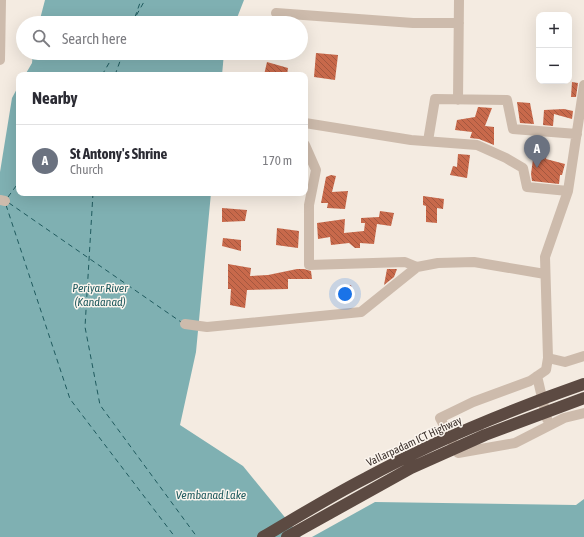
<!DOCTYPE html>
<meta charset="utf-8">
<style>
:root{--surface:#fff;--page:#f2f2f3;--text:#2b2b33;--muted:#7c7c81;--line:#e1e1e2;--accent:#0f766e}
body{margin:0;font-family:"Asap Condensed",sans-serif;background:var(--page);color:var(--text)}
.controls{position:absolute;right:12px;top:12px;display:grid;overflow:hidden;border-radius:8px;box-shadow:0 4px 16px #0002}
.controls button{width:36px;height:36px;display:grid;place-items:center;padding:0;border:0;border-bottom:1px solid var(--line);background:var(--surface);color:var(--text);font:20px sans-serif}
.you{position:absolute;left:345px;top:294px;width:14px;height:14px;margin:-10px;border:3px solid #fff;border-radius:50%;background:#1a73e8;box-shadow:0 0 0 6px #1a73e833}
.badge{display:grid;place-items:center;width:26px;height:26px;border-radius:50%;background:var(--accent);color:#fff;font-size:13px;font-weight:700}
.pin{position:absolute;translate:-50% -33px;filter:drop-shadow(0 1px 2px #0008)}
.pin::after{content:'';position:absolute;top:21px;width:14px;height:12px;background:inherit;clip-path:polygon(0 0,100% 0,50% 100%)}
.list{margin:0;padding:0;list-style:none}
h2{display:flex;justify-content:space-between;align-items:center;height:52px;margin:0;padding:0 16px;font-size:17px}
h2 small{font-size:13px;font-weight:400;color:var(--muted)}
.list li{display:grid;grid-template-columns:26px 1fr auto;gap:12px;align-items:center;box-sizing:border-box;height:72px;padding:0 16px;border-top:1px solid var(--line)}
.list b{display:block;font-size:15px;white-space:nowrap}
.list p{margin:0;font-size:13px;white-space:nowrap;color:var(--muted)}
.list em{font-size:13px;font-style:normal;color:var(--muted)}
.icon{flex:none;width:22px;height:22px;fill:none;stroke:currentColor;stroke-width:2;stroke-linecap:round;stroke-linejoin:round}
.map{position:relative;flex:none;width:584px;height:537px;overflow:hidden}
.search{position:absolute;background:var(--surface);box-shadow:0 4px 16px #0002;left:16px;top:16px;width:292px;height:44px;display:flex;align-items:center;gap:10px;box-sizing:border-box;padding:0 14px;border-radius:22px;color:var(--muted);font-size:15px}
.panel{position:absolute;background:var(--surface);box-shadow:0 4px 16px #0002;left:16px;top:72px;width:292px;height:124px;border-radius:8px}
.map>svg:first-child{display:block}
.water{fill:#7fb0b2}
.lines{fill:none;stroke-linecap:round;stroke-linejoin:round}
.ferry{stroke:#1f5a5e;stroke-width:1;stroke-dasharray:5 4;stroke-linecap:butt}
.building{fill:url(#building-back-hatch)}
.minor{stroke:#cdbbac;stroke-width:10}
.highway-bridge{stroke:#5c4a42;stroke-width:12}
.labels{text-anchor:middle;stroke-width:3;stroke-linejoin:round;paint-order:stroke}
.street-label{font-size:11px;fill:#3b302b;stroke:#fbf5ee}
.water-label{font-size:12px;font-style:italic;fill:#1f5a5e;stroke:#fbf5ee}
</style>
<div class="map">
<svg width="584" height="537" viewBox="0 0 584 537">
<defs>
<pattern id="building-back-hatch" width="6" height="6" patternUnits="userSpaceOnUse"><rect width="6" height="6" fill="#c8694b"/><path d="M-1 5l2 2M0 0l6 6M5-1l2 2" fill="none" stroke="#a4573f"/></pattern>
</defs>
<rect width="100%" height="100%" fill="#f4ebe1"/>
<path class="water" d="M 45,0 L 244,0 L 235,23 L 39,23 Z
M 33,53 L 224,53 L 222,75 L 25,75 L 32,63 Z
M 19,85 L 19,193 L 211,193 L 196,352 L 180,425 L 243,466 L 301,537 L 0,537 L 0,172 L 12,98 Z
M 584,499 L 584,537 L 312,537 L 375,502 L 576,505 Z"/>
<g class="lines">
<path class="ferry" d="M 135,17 L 141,0
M 132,23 L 145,0
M 102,75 L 115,53
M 115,75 L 123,53
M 93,193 L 85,327 L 100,405 L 197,537
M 8,197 L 19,182
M 9,203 L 181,322
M 6,205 L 70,399 L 175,537"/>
</g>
<path class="building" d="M 316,53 L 338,55 L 335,80 L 314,77 Z
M 267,62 L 288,68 L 287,75 L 264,75 Z
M 572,82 L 578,83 L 576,97 L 571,97 Z
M 517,102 L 530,103 L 534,124 L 520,123 Z
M 478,107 L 492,108 L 485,126 L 494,127 L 494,145 L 479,139 L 470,138 L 472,132 L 455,130 L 457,120 L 475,117 Z
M 564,109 L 573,111 L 572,119 L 554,114 L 553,126 L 543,125 L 544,110 Z
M 538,153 L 547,153 L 546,159 L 565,164 L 562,175 L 560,175 L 559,184 L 532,181 L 531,174 L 533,159 L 538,160 Z
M 458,154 L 470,155 L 467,178 L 450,175 L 453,166 L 457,167 Z
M 331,175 L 336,176 L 332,192 L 348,191 L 345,209 L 327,208 L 328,203 L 321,203 L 326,177 Z
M 423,196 L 444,199 L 443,209 L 437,208 L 437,223 L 426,222 L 426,206 L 423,205 Z
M 222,208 L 247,210 L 245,221 L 222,222 Z
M 380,211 L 394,213 L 391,226 L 377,224 L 374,244 L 360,243 L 360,248 L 355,248 L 349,243 L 331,245 L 330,237 L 318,239 L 317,223 L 345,219 L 344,233 L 364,231 L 365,223 L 361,223 L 361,218 L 379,217 Z
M 277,228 L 299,231 L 298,248 L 276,245 Z
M 223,238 L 241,240 L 241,251 L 222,246 Z
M 228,264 L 251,268 L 250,276 L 268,275 L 297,269 L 304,269 L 311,271 L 312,279 L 288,279 L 288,289 L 247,290 L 245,308 L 230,305 L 231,289 L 228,289 Z
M 387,269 L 397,269 L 394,277 L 384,285 Z
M 341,285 L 351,285 L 353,292 L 342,292 Z"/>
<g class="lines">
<path class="minor" d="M 276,13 L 413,23 L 459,23
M 0,60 L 1,0
M 584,85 L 568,191 L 545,257 L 548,358 L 565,362 L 584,356
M 458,100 L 459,0
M 305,123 L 411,140 L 477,145 L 506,158 L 523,168 L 527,187 L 568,191
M 428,141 L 435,99 L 507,100 L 513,129 L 577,134
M 305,145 L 316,170 L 309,205 L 309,265 L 405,262 L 417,267
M 0,200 L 5,201
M 185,324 L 207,327 L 361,312 L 417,267 L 438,263 L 474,262 L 545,274
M 548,358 L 546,370 L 530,381 L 473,402 L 440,418 L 458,453 L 515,443 L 564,418 L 584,413
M 537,376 L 547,419"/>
<path class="highway-bridge" d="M 263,537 C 297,517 331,496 366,478 C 436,440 510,410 584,384
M 287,537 L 411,468 L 485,435 L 584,398"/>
</g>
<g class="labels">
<g class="street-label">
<text transform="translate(414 441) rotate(-25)" y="4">Vallarpadam ICT Highway</text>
</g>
<g class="water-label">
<text x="100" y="292">Periyar River<tspan x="100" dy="14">(Kandanad)</tspan></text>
<text x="211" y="499">Vembanad Lake</text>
</g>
</g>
</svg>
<div class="controls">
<button>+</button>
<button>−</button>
</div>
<div class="you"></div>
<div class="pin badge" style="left:537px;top:168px;background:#6b7280">A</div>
<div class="search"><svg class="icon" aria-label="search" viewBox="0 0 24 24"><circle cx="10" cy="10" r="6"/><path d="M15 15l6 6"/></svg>Search here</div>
<section class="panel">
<h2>Nearby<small></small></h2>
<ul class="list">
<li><span class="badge" style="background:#6b7280">A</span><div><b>St Antony's Shrine</b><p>Church</p></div><em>170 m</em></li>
</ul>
</section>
</div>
